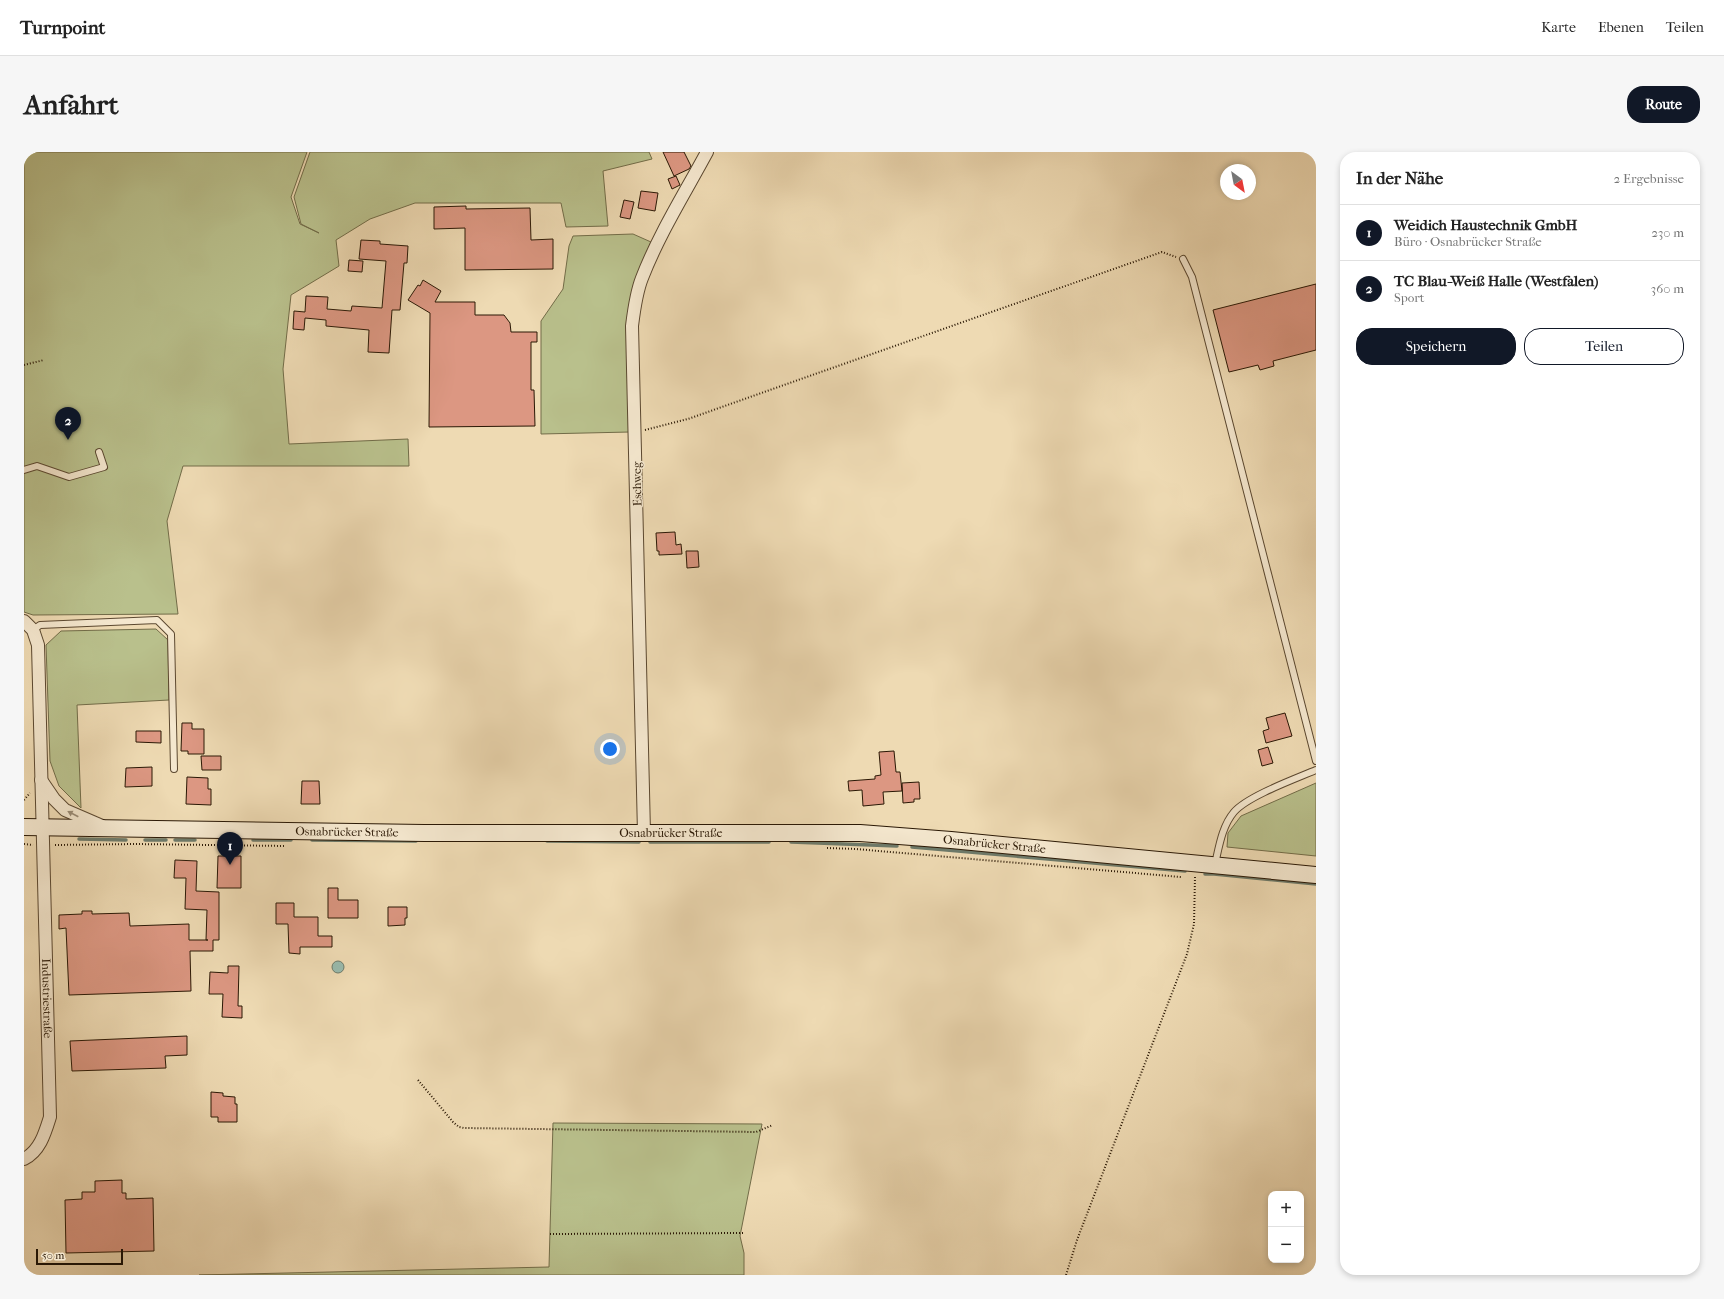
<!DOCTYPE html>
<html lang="de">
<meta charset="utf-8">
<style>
:root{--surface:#fff;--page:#f6f6f6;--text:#222;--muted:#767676;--line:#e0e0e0;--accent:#111827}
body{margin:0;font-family:"IM FELL French Canon",serif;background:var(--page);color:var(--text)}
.controls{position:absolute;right:12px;bottom:12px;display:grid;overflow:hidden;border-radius:8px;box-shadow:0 2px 6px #0003}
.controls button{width:36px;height:36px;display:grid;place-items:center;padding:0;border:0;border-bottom:1px solid var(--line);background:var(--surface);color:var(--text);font:20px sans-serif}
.compass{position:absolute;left:1196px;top:12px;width:36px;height:36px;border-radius:50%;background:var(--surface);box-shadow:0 2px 6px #0003;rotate:148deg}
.scale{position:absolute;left:12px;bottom:10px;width:87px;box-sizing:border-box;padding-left:4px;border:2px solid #2a1805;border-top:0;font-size:11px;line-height:14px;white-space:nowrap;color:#2a1805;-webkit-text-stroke:3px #f4e7ce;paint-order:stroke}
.you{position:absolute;left:586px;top:597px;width:14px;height:14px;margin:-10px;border:3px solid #fff;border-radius:50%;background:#1a73e8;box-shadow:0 0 0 6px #1a73e833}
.badge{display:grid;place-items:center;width:26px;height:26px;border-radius:50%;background:var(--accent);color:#fff;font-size:13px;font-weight:700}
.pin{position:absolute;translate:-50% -33px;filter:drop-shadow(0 1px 2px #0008)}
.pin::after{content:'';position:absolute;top:21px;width:14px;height:12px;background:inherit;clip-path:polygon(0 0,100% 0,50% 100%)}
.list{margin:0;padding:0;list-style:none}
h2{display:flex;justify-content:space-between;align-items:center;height:52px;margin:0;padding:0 16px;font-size:17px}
h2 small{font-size:13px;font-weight:400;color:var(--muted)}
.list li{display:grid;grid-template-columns:26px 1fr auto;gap:12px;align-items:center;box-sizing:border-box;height:56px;padding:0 16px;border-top:1px solid var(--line)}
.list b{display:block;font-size:15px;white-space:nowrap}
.list p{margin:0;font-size:13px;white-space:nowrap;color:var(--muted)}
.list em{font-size:13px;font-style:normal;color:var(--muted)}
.actions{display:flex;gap:8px;padding:12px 16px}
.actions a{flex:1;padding:9px 0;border:1px solid var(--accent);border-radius:16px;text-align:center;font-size:14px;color:var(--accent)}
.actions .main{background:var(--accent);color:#fff}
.map{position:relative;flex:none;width:1292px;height:1123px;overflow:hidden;border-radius:16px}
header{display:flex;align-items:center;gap:24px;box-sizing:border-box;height:56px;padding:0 20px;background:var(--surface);border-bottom:1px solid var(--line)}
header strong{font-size:19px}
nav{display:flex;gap:22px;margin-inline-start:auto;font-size:14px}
.intro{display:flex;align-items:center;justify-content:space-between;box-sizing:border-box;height:96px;padding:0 24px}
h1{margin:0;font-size:28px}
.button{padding:10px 18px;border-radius:16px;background:var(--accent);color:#fff;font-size:14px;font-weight:700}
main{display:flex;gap:24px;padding:0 24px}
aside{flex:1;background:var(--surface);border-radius:16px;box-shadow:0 2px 6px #0003}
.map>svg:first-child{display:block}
.green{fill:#b9c08c;stroke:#726c48}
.water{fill:#99bbae;stroke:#6d7a6a}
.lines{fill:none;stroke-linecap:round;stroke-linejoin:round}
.stream{stroke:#6d7a6a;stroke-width:3.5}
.building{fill:#dc9782;stroke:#2a1805}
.service-casing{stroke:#5b4830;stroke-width:8}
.minor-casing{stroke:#5b4830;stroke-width:14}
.secondary-casing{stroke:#2a1805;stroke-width:18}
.path{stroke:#2a1805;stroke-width:2;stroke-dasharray:1 2;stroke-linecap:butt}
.service{stroke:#f4e7ce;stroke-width:6}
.minor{stroke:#f4e7ce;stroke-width:12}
.secondary{stroke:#f4e7ce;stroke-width:16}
.oneway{fill:#998a74}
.labels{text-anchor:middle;stroke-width:3;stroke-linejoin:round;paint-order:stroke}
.street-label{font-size:12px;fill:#2a1805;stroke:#f4e7ce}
</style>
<header>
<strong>Turnpoint</strong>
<nav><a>Karte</a><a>Ebenen</a><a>Teilen</a></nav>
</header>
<div class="intro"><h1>Anfahrt</h1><a class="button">Route</a></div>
<main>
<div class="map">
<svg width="1292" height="1123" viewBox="0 0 1292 1123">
<rect width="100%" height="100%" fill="#eedab3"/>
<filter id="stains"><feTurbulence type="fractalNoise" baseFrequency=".005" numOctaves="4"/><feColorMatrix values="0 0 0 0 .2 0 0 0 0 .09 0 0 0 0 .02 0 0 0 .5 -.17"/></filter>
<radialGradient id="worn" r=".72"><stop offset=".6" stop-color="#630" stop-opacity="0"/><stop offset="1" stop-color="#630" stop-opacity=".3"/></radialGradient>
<path class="green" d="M 0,0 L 283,0 L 267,45 L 276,72 L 295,81 L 277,72 L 270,45 L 286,0 L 625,0 L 628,7 L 579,19 L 584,74 L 542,75 L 537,51 L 391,51 L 346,67 L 312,88 L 315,114 L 267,143 L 259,217 L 265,292 L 384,287 L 385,314 L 159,314 L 143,369 L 154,462 L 9,463 L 0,460 Z
M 609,82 L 627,90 L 615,120 L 606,280 L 517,282 L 517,169 L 539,137 L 545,94 L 549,84 Z
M 132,477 L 144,488 L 145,548 L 53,553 L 57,656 L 35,634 L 26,609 L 22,493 L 37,479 Z
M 1292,631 L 1292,704 L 1203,695 L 1204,681 L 1217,664 Z
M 529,971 L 738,972 L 716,1084 L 720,1101 L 720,1123 L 175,1123 L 525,1115 Z"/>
<path class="water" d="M308 815a6 6 0 1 1 12 0a6 6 0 1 1-12 0Z"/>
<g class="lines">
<path class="stream" d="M 55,687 L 102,688
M 121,688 L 142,688
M 151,688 L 171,688
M 229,688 L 267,688
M 288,688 L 392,689
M 523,689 L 615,690
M 626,690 L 745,690
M 767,690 L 873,694
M 888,695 L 1161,719
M 1181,722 L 1190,722 L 1292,732"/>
</g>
<path class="building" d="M 639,0 L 660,0 L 667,14 L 665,17 L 650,24 Z
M 652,24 L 656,33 L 648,37 L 644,27 Z
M 617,39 L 634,41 L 631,59 L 614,56 Z
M 600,48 L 610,50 L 606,67 L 596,65 Z
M 442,54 L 442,57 L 506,56 L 507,88 L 529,87 L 529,117 L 441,118 L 441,76 L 410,77 L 410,55 Z
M 337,88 L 356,89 L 356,92 L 384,94 L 383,111 L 380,111 L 376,158 L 368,158 L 365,201 L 344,200 L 345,178 L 302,174 L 302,168 L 281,166 L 280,178 L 269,177 L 270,159 L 281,160 L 282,144 L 304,145 L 303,157 L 327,159 L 328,154 L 358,156 L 362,109 L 335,107 Z
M 325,108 L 339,109 L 338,120 L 324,119 Z
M 399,128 L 417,139 L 411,150 L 451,150 L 451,163 L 480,163 L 486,171 L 487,180 L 513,180 L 513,190 L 507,190 L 507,238 L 510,238 L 511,274 L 405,275 L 406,161 L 384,148 L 394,133 L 396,134 Z
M 1292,132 L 1292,198 L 1249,209 L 1250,214 L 1236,218 L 1234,213 L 1205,220 L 1189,158 Z
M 651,380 L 652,393 L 657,392 L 658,402 L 635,403 L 635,399 L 633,399 L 632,381 Z
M 662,399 L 674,399 L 675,415 L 663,416 Z
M 1261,561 L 1268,584 L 1242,591 L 1239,579 L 1245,577 L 1242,566 Z
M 158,571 L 168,571 L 168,577 L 180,577 L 180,602 L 164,602 L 164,599 L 157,599 Z
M 112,579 L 137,579 L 137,591 L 112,590 Z
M 1244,595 L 1249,611 L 1238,614 L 1234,598 Z
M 870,599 L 872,620 L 876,620 L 878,639 L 859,640 L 860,652 L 839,654 L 838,638 L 825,639 L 824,629 L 851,627 L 851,624 L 857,623 L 855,600 Z
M 177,604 L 197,604 L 197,618 L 178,618 Z
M 128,615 L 128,634 L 101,635 L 102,616 Z
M 163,625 L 184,626 L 184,637 L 187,637 L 187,653 L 162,652 Z
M 278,629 L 295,629 L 296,652 L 277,652 Z
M 895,630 L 896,647 L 890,647 L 890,650 L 879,651 L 878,631 Z
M 194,704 L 217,704 L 217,736 L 193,736 Z
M 151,708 L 173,709 L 172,739 L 195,740 L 195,788 L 189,788 L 189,799 L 166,799 L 167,839 L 45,843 L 42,776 L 35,777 L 35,763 L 58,762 L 58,759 L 68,759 L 68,762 L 105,761 L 106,774 L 165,772 L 165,788 L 184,788 L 182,788 L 183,758 L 161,757 L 162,726 L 150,726 Z
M 304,736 L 314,736 L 314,748 L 334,748 L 334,766 L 304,766 Z
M 252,751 L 270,751 L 270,765 L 294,765 L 294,784 L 308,784 L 308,795 L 276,795 L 276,802 L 265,801 L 264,772 L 252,772 Z
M 364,755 L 383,755 L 383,766 L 381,766 L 381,773 L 364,774 Z
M 204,814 L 215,814 L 214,854 L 218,854 L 218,866 L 198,865 L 199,842 L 185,842 L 186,820 L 204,821 Z
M 163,884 L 163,903 L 141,904 L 142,916 L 48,919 L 46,889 Z
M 187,940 L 199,941 L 199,944 L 211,945 L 211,952 L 213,952 L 213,970 L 194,970 L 194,965 L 187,965 Z
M 98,1028 L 98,1041 L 102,1041 L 102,1047 L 129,1046 L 130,1099 L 42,1101 L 41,1048 L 58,1047 L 58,1040 L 71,1040 L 71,1029 Z"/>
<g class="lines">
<defs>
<path id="service" d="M 1159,107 L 1168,125 L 1292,609
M 0,318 L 13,314 L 45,325 L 80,315 L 75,300
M 9,478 L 16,473 L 133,468 L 147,482 L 150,617
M 1191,712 C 1195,695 1198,674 1210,660 C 1224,644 1271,627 1292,618"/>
<g id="minor">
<path id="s1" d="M 0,469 L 9,478 L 14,493 L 26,965 C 21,981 16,999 0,1007"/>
<path d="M 17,628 L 30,647 L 41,658 L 78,674"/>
<path d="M 620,681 L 608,174 C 610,158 612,141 618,126 C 635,82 661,41 683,0"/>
</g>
<g id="secondary">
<path id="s2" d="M 0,675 L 400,681 L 836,681 L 927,688 L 1292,723"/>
</g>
</defs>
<use href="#service" class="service-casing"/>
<use href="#minor" class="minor-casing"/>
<use href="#secondary" class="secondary-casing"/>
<path class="path" d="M 0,213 L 20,208
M 621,278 L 664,267 L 757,234 L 1138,100 L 1152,105
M 0,648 L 6,641
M 0,692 L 9,693
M 31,693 L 111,692 L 261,694
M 803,696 L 832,697 L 1157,725
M 394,928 L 429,970 L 435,975 L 440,976 L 732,980 L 749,973
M 526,1082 L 721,1081
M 1042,1123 L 1053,1088 L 1163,802 L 1170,772 L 1171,725"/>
<use href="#service" class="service"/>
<use href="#minor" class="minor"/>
<use href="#secondary" class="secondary"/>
</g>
<defs><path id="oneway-solid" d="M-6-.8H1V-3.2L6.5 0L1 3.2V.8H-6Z"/></defs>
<use class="oneway" href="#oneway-solid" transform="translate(49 662) rotate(-153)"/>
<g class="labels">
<g class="street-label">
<text transform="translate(613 332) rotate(-91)" y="4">Eschweg</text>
<text dy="4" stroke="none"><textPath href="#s2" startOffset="323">Osnabrücker Straße</textPath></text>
<text dy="4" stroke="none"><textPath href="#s2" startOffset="647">Osnabrücker Straße</textPath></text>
<text dy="4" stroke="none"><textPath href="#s2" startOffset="971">Osnabrücker Straße</textPath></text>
<text dy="4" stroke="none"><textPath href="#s1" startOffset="382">Industriestraße</textPath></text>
</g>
</g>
<rect width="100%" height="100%" filter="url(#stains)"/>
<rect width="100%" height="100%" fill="url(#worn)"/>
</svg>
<div class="controls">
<button>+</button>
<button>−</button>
</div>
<svg class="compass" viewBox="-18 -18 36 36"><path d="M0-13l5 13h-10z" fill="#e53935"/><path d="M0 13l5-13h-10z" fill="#767676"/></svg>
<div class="scale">50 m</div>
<div class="you"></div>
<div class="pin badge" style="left:206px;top:713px">1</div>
<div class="pin badge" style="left:44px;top:288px">2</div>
</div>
<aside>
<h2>In der Nähe<small>2 Ergebnisse</small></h2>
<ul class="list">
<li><span class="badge">1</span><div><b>Weidich Haustechnik GmbH</b><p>Büro · Osnabrücker Straße</p></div><em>230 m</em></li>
<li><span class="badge">2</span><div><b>TC Blau-Weiß Halle (Westfalen)</b><p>Sport</p></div><em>360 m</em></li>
</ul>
<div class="actions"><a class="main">Speichern</a><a>Teilen</a></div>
</aside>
</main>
